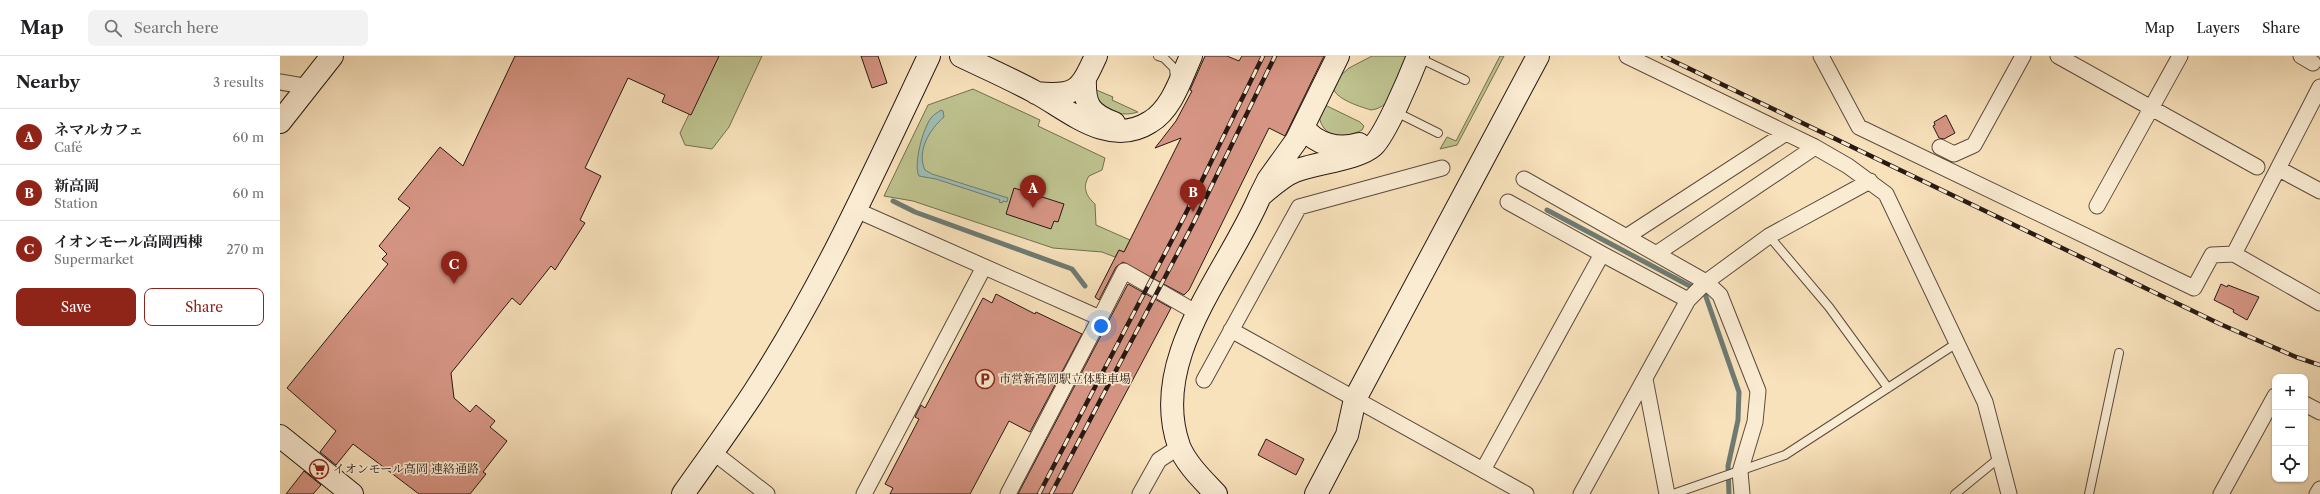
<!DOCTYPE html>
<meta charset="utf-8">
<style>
:root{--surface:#fff;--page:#f2f2f2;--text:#202124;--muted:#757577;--line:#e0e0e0;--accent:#8f2418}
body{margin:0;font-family:"Libre Caslon Text","Noto Serif JP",serif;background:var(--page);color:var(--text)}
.controls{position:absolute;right:12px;bottom:12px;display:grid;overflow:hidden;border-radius:8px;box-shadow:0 1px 3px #0004}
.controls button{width:36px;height:36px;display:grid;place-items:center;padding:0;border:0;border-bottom:1px solid var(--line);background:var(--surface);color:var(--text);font:20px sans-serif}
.you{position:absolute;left:821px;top:270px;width:14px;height:14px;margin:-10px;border:3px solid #fff;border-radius:50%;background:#1a73e8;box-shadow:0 0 0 6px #1a73e833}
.badge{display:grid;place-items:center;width:26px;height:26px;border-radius:50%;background:var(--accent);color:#fff;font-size:13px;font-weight:700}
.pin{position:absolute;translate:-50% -33px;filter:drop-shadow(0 1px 2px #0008)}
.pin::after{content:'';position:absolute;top:21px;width:14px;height:12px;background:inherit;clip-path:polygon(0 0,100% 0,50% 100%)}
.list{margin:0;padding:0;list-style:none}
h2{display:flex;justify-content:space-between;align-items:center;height:52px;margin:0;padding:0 16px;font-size:17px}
h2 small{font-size:13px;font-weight:400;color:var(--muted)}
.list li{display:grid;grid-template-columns:26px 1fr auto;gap:12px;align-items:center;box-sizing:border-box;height:56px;padding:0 16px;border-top:1px solid var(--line)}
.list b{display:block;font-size:15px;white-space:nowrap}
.list p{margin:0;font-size:13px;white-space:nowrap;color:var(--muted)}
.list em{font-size:13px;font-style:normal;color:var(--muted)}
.actions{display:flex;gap:8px;padding:12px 16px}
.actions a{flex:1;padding:9px 0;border:1px solid var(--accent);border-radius:8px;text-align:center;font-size:14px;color:var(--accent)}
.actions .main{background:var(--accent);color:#fff}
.icon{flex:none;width:22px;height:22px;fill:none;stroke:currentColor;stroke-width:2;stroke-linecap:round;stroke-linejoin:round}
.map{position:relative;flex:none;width:2040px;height:438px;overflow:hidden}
header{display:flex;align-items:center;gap:24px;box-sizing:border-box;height:56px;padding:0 20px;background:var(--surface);border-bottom:1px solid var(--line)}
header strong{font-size:19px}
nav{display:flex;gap:22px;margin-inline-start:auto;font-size:14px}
.search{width:280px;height:36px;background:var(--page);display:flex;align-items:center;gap:10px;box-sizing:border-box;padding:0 14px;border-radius:8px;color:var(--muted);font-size:15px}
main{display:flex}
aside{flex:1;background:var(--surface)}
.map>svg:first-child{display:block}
.green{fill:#bec38f;stroke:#736e51}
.water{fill:#9dbdb3;stroke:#6e7b73}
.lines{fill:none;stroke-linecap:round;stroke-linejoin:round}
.stream{stroke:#6e7b73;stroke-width:5}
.building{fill:#d69584;stroke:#281913}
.lane-casing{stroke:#5c4b3d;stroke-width:10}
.street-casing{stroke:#5c4b3d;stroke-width:17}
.secondary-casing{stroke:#281913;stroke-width:24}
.lane{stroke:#faecd3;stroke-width:8}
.street{stroke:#faecd3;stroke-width:15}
.secondary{stroke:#faecd3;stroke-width:22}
.rail-casing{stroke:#281913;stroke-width:4.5}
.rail{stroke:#faecd3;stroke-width:3;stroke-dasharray:9;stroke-linecap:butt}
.labels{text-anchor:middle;stroke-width:3.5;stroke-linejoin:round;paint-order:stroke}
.poi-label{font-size:12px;fill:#281913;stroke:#faecd3;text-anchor:start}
</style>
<header>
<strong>Map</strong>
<div class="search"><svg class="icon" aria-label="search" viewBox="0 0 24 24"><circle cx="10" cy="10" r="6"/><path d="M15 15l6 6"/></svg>Search here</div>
<nav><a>Map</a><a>Layers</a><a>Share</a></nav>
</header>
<main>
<aside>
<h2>Nearby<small>3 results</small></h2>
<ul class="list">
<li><span class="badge">A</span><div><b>ネマルカフェ</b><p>Café</p></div><em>60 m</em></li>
<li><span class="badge">B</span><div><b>新高岡</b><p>Station</p></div><em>60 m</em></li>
<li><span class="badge">C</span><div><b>イオンモール高岡西棟</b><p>Supermarket</p></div><em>270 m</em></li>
</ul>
<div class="actions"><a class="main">Save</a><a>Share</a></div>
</aside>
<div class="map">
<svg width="2040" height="438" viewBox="0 0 2040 438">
<rect width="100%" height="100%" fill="#f8e2bc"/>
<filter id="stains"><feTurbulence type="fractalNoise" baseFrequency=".005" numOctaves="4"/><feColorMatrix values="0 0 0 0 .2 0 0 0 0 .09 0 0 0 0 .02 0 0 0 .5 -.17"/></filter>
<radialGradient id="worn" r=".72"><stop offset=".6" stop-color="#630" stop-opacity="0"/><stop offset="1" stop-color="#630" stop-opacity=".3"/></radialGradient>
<path class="green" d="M 437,0 L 482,0 L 449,71 L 432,93 L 405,89 L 400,77 Z
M 1092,0 L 1130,0 C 1122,18 1114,52 1091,54 C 1078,50 1051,42 1052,27 L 1069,12 Z
M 1220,0 L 1224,0 L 1177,89 L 1160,93 L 1167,81 L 1176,85 Z
M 693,33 L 760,64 L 758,70 L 825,102 L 822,114 L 809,120 C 802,131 806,140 815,148 L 816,169 L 850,184 L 844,196 L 839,194 L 835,201 L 822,196 L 773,192 L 633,145 L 604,140 L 648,49 Z
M 814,33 L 833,41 L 832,44 L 858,56 C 843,61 832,56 818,49 Z
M 1045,49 L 1080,66 L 1084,70 L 1082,74 C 1064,83 1043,83 1039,60 Z"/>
<path class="water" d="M 661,54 L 663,55 L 664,61 C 650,73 636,95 645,114 L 652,118 L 728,142 L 727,146 L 723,145 L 722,147 L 719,146 L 720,144 L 656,123 L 639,120 C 633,109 643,72 651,62 C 653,59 657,57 661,54 Z"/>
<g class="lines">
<path class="stream" d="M 613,145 L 635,156 L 792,213 L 805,230
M 1267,154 L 1425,238 L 1459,336 L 1458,364 L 1448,410 L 1449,438"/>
</g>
<path class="building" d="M 235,0 L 439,0 L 411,59 L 382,46 L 385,39 L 348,22 L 305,112 L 321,120 L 300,164 L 305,167 L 275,214 L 271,210 L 240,249 L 232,242 L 171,317 L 174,342 L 190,356 L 196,349 L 215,365 L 210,371 L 227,385 L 203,416 L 206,418 L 190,438 L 139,438 L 73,388 L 56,409 L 40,396 L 56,375 L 7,332 L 108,208 L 102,203 L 107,198 L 99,190 L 130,152 L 118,143 L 160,91 L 183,110 Z
M 581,0 L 598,0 L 607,27 L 592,32 Z
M 925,0 L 947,0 L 959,5 L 962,0 L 1044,0 L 1005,80 L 989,72 L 909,234 L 904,239 L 843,206 L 836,211 L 819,244 L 815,241 L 839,194 L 844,196 L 901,82 L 875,92 L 896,65 L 912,35 L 910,34 Z
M 1666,59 L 1675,77 L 1664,83 L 1659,82 L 1653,70 L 1655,69 L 1654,66 Z
M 734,132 L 784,148 L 778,166 L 774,165 L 771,173 L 726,158 Z
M 848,228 L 891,252 L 792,438 L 738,438 Z
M 1941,228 L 1947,231 L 1948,229 L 1979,241 L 1967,264 L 1953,256 L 1954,254 L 1934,244 Z
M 716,238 L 755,258 L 756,256 L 802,278 L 750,376 L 729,365 L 690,438 L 610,438 L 613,432 L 605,428 L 639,363 L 635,361 L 641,349 L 645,352 L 703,242 L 712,247 Z
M 986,383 L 1024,403 L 1016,419 L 978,399 Z
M 24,415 L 41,429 L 33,438 L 6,438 Z"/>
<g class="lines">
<defs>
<path id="lane" d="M 878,0 L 884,2 L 894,12 L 895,23
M 1139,2 L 1185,24
M 1114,55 L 1158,77
M 1489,180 L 1549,251 L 1608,332
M 1393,438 L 1505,399 L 1677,287
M 1675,438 L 1719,402
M 1809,438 L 1839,297"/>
<path id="street" d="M 1347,0 L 1535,91 L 1568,110 L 1606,138 L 1705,346 L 1729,438
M 1541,0 L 1579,71 L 1914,232 L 1932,199 L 1954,198 L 2040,31
M 1778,0 L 1977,111
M 2021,0 L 2033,7
M 0,26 L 29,31
M 1660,91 L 1674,98 L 1694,89 L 1743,0
M 1999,113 L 2040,135
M 1244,123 L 1426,226 L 1440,239 L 1478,335 L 1475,366 L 1460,416 L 1462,438
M 1228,146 L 1322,198
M 1817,150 L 1900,0
M 576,154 L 820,262 L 728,438
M 1346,181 L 1506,77
M 1376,198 L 1535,91
M 1954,198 L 2040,247
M 820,262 L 844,215 L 919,258
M 951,274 L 1246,438
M 1365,323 L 1387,438
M 924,324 L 1019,151 L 1162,112
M 2025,348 L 2040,356
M 433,396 L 487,438
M 1203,414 L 1322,198 L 1408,244
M 584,438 L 704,211
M 860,438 L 879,404 L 899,391
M 1301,438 L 1408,244 L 1426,226 L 1489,180 L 1590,125
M 1941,438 L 1995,340
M 2037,438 L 2040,433"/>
<path id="secondary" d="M 681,0 C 706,12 731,23 755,36 C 790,55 829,92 870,66 C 892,53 901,22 911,0
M 1058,0 L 1016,85 L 988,124 L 980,140 C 991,131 1002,120 1015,115 C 1035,107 1079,103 1093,90 C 1106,78 1131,18 1138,0
M 805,23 C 804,48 809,58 834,67
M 756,37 C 796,41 800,35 816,0
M 0,66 L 52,0
M 1023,71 C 1036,89 1059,94 1079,88
M 0,380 L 72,438
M 403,438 C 427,404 451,371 474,336 C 543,230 595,114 649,0
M 936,438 C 923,424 906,408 899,390 C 868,302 948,216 980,140
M 1036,438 L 1067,379 L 1075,343 L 1258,0"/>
</defs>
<use href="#lane" class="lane-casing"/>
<use href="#street" class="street-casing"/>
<use href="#secondary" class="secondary-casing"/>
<use href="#lane" class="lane"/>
<use href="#street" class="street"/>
<use href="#secondary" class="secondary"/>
<defs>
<path id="rail" d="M 1383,0 L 1940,268 L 2016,301 L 2040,309
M 759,438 L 904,161 L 983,0
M 771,438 L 914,166 L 995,0"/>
</defs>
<use href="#rail" class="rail-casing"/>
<use href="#rail" class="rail"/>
</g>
<defs>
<symbol id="parking-ring" viewBox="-11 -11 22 22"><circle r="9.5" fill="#faecd3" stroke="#8f2418" stroke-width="1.5"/><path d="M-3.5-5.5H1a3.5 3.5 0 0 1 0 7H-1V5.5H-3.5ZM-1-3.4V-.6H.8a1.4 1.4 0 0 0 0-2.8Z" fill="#8f2418"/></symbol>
<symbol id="supermarket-ring" viewBox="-11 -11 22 22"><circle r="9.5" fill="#faecd3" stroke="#8f2418" stroke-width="1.5"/><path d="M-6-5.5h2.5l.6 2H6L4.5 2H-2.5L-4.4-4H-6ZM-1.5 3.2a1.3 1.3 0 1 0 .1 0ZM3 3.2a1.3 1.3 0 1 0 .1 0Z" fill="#8f2418"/></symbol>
</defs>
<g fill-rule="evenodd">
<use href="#parking-ring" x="694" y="312" width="22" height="22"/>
<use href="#supermarket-ring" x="28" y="402" width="22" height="22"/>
</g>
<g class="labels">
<g class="poi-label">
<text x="719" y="327">市営新高岡駅立体駐車場</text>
<text x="53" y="417">イオンモール高岡 連絡通路</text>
</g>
</g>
<rect width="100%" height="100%" filter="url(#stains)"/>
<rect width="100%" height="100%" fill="url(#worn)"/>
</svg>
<div class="controls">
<button>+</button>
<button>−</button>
<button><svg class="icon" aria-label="locate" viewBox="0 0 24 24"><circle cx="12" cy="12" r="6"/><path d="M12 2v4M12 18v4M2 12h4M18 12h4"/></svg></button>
</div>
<div class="you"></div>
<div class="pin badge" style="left:753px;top:152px">A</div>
<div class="pin badge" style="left:913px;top:156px">B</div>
<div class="pin badge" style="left:174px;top:228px">C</div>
</div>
</main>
